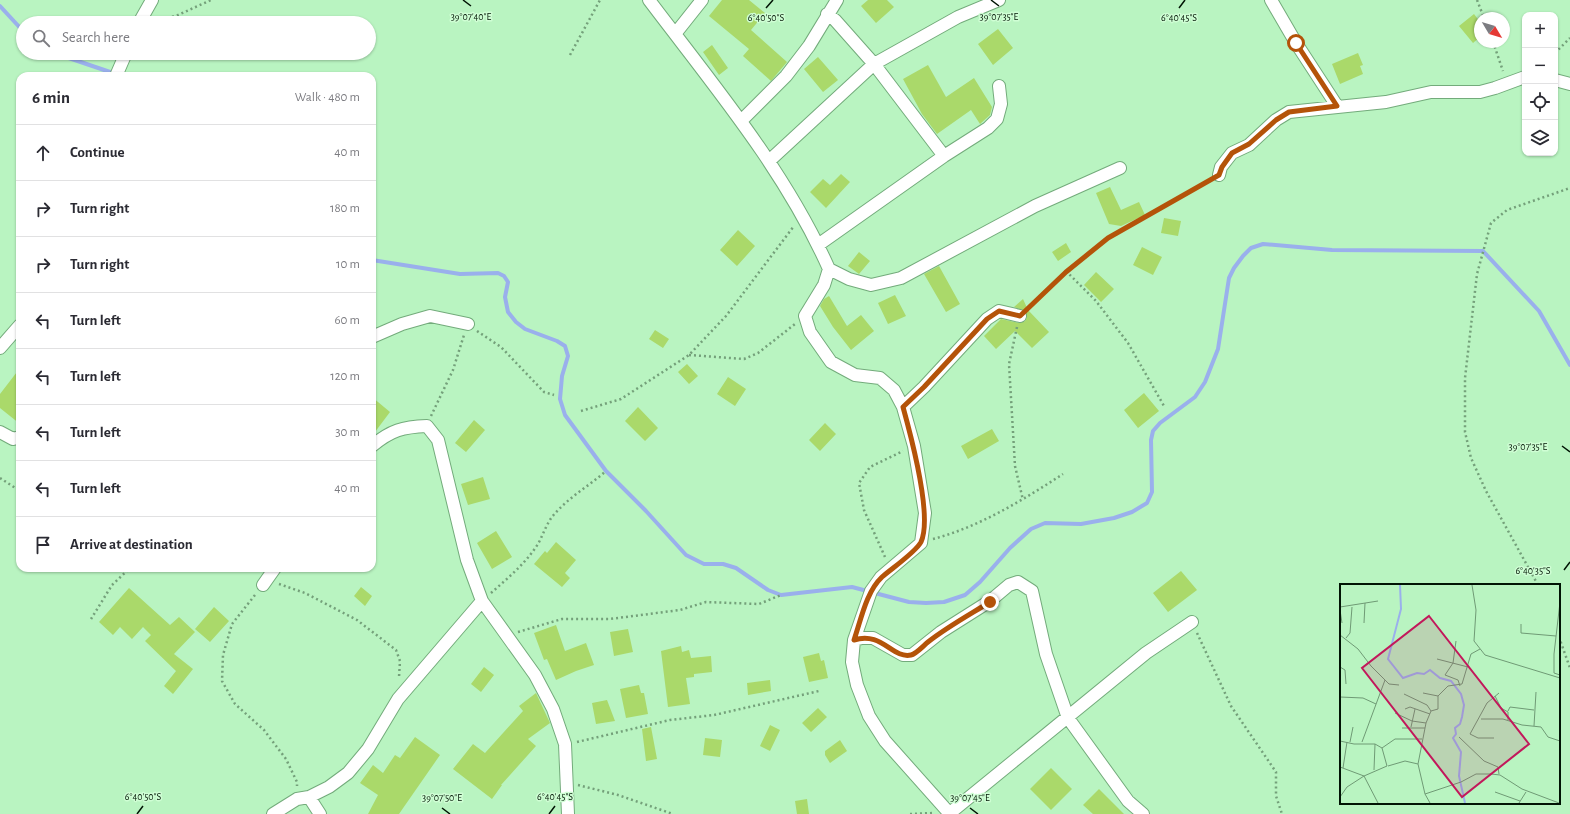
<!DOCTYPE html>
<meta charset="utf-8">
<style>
:root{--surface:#fff;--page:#f7f7f7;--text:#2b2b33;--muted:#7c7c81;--line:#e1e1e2}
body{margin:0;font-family:"Alegreya Sans",sans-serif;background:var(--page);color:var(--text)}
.controls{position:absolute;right:12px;top:12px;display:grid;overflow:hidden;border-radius:8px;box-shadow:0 1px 3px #0004}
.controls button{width:36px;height:36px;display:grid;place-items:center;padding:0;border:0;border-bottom:1px solid var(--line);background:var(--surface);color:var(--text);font:20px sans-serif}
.compass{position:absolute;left:1474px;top:12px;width:36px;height:36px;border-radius:50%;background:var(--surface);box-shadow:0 1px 3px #0004;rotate:128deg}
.stop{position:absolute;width:12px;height:12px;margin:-9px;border:3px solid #b45309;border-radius:50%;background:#fff}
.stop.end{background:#b45309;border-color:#fff;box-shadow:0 1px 4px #0008}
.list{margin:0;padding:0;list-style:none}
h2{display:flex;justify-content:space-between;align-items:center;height:52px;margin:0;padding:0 16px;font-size:17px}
h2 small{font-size:13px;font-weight:400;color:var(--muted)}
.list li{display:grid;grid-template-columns:26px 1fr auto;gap:12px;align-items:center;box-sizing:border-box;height:56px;padding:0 16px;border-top:1px solid var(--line)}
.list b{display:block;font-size:15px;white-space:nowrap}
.list em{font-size:13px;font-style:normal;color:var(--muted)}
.icon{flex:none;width:22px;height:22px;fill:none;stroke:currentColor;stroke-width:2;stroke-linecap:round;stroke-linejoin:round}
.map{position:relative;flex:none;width:1570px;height:814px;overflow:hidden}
.search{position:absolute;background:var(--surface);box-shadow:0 1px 3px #0004;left:16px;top:16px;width:360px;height:44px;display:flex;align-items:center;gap:10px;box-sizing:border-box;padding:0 14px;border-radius:22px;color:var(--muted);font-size:15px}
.panel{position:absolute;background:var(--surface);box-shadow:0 1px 3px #0004;left:16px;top:72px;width:360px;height:500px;border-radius:12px}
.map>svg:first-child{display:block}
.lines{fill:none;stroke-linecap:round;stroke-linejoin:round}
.stream{stroke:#9ab0ec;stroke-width:4}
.building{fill:#aad96a}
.street-casing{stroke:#73ab7b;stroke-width:14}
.path{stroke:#74a07a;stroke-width:2.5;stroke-dasharray:2 3;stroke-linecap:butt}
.street{stroke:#fff;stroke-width:12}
.route{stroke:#b45309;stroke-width:5}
.ticks{fill:none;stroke:#011404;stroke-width:1.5}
.inset-river{fill:none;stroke:#9ab0ec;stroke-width:2}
.inset-road{fill:none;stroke:#6f9a75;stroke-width:1}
.view{fill:#c2185b;fill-opacity:0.15;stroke:#c2185b;stroke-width:2}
.inset-edge{fill:none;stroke:#011404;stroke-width:2}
.ticks-label{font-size:10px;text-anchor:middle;fill:#011404;stroke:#cffed4;stroke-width:3;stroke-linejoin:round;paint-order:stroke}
</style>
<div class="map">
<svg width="1570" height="814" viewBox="0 0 1570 814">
<rect width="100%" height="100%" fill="#b9f4c1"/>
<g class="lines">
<path class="stream" d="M 0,6 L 23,31
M 54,53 L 116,74
M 372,260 L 460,274 L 498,273 L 504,276 L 508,282 L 505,297 L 508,312 L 516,322 L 525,329 L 557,341 L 565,346 L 568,356 L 562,376 L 560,399 L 565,415 L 606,471 L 646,511 L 686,555 L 704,564 L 723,564 L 736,568 L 768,590 L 781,595 L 852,587 L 909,602 L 926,603 L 944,602 L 965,595 L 980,582 L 1010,548 L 1031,529 L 1045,523 L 1081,524 L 1114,518 L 1132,512 L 1147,503 L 1152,492 L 1151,440 L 1153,431 L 1160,423 L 1195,397 L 1205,382 L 1218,349 L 1229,278 L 1234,268 L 1243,256 L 1251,248 L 1263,244 L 1332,250 L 1483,251 L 1539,311 L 1570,365"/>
</g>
<path class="building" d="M 722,0 L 749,0 L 765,13 L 751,30 L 787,62 L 771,81 L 743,56 L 749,49 L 709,16 Z
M 868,0 L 887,0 L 894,7 L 876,23 L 861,6 Z
M 1474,14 L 1480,22 L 1480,37 L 1473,43 L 1459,26 Z
M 998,29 L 1013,48 L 993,65 L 978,44 Z
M 712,45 L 728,68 L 719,75 L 703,52 Z
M 1358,53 L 1363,65 L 1360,66 L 1363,74 L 1340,84 L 1332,64 Z
M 818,57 L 838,80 L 823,92 L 804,69 Z
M 928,65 L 946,97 L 974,78 L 992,107 L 990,115 L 980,124 L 971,110 L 937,134 L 922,114 L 903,79 Z
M 841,174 L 850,182 L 826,208 L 810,192 L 823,179 L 830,185 Z
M 1110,187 L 1121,210 L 1139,202 L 1145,215 L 1121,226 L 1109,224 L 1096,193 Z
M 1164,218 L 1181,221 L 1178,236 L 1161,233 Z
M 738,230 L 755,246 L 737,266 L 720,250 Z
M 1066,243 L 1071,252 L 1058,261 L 1052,252 Z
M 1142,247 L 1162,257 L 1153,275 L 1133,265 Z
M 859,252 L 870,261 L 859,274 L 848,266 Z
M 939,266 L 960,304 L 946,312 L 924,274 Z
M 1096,272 L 1114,289 L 1101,302 L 1084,285 Z
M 895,295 L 906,316 L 888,324 L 878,303 Z
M 829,296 L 847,326 L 861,315 L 874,331 L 851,350 L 833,327 L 820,306 L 824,299 Z
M 1023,299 L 1028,310 L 1049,332 L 1032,348 L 1015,331 L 996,349 L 984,336 L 1001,319 L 1019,323 L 1025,321 L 1027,317 L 1025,311 L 1014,307 Z
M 655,330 L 669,339 L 663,348 L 649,339 Z
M 687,364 L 698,376 L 689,384 L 678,372 Z
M 20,368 L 20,424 L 0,408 L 0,394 Z
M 728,377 L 746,389 L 735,406 L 717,394 Z
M 1144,393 L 1159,411 L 1138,428 L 1124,410 Z
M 372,397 L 390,412 L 372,436 Z
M 638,407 L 658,428 L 645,441 L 625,421 Z
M 474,420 L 485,430 L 466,452 L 455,443 Z
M 825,423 L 836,434 L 820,451 L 809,440 Z
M 992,429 L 999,441 L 968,459 L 961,446 Z
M 483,477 L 490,499 L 468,505 L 461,484 Z
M 496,531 L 512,557 L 492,569 L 477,543 Z
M 556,542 L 576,560 L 565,573 L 570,578 L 562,587 L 534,564 L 545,551 L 547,553 Z
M 1181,571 L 1197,590 L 1168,612 L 1153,593 Z
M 361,587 L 372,596 L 365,606 L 354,596 Z
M 129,588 L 170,625 L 179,617 L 195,632 L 174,654 L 193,669 L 173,694 L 164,686 L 176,671 L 145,641 L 151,635 L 153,637 L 143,627 L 132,639 L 120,627 L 113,635 L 99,622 Z
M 214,607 L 229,621 L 210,642 L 195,629 Z
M 556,625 L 565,651 L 586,643 L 594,665 L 576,671 L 556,680 L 547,659 L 544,660 L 534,633 Z
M 628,629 L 633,652 L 614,656 L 610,632 Z
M 681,646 L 682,652 L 689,650 L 691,658 L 711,656 L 712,672 L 694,674 L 694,677 L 686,678 L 690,704 L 668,707 L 661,651 Z
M 819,653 L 821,661 L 824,660 L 828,678 L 809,682 L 803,657 Z
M 484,667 L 494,675 L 481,692 L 471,684 Z
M 770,680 L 771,691 L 748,695 L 747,683 Z
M 639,685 L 641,693 L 644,693 L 648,714 L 626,718 L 620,689 Z
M 536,693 L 550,723 L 528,739 L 536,746 L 501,785 L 502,785 L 492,799 L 453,769 L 473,744 L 485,753 L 523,711 L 519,706 Z
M 607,700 L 615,721 L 596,724 L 592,703 Z
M 818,708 L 827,717 L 811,732 L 802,723 Z
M 770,725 L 780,730 L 770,751 L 760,746 Z
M 651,727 L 657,759 L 646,761 L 642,729 Z
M 415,737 L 440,755 L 399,814 L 368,814 L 378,795 L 360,783 L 373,765 L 383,773 L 395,755 L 400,758 Z
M 705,738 L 722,740 L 720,757 L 703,755 Z
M 840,740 L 847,751 L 830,763 L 825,755 L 825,751 Z
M 1051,768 L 1072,789 L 1051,810 L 1030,789 Z
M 1099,789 L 1124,814 L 1093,814 L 1083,805 Z
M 807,799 L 809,814 L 797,814 L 795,801 Z"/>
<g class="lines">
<defs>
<path id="street" d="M 649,0 C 714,86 785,170 829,269 L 824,285 L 805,316 L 810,332 L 831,362 L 855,375 L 880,378 L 894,390 L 903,407 L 914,446 L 925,513 L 921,543 L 881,577 L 871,591 L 854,640 L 852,662 L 857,685 L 869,716 L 885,741 L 950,814
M 1271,0 L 1296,43 L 1337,106
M 827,14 L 835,20 L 874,64 L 944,156
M 139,23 L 152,0
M 675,34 L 702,0
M 116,76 L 126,53
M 1555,80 L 1570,84
M 741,121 L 786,76 L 809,46 L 837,0
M 769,161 L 874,64 L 958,17 L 999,0
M 1219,175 L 1221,167 L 1232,153 L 1249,145 L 1276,120 L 1289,112 L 1386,102 L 1431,92 L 1480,92 L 1495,88 L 1525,77
M 818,245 L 944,156 L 988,128 L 997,119 L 1001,104 L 999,86
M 829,269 L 849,279 L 871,285 L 901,278 L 1035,206 L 1120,168
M 372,337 L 402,324 L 430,316 L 468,324
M 0,348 L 20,325
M 903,407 L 924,387 L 987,319 L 999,311 L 1020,316
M 0,432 L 13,439 L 20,437
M 372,446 C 391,430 403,427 427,426 L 438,440 L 467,560 L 482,601 L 535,675 L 553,709 L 565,744 L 568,814
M 263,585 L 275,568
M 854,640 L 862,638 L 873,638 L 903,655 L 912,655 L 941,632 L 990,601 L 1009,585 L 1018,582 L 1032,591 L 1046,654 L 1068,718 L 1128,801 L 1143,814
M 309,797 L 320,814
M 950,813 L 1146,653 L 1192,622
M 273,814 L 297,799 L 309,797 L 329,787 L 348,773 L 368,749 L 398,699 L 482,601"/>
</defs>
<use href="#street" class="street-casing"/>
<path class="path" d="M 1477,0 L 1484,18
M 153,23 L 178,15 L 211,0
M 1493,42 L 1503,71
M 1555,53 L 1570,38
M 570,55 L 600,0
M 1066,271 L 1096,301 L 1128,343 L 1164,406
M 1029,308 L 1066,271 L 1108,238 L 1208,181
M 1017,327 L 1009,364 L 1015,466 L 1023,500
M 477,331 L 501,347 L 544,392 L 554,395
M 689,355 L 744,359 L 758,353 L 795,324
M 581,411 L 621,399 L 689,355 L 726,316 L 794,226
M 431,416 L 453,370 L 464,335
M 0,478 L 20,491
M 933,539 C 979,527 1023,500 1063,474
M 885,557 L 864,510 L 859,483 L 870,467 L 903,451
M 279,584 L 305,593 L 357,620 L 396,650 L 400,661 L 399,677
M 1538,585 L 1486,491 L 1471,458 L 1465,432 L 1465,378 L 1477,274 L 1491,223 L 1507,210 L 1570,188
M 491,593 C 508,578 526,563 538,544 C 543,535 546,525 552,517 C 567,498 588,487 606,471
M 255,595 L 232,624 L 223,655 L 222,681 L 235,704 L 264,730 L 286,759 L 297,782 L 297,786
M 91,619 L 112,585 L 130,568
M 518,632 L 562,619 L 610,619 L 680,610 L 706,602 L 759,604 L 781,595
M 1197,633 L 1231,706 L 1276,772 L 1276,796 L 1282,814
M 1559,637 L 1570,668
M 577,742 L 670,720 L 714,715 L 819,691
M 578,785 L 618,795 L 673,814
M 910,814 L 933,813"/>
<use href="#street" class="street"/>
</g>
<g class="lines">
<path class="route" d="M 990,602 C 969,615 947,627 928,642 C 923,646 916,654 911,655 C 892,659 882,631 854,640 C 861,620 866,592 882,577 C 891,569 916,552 921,542 C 933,516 911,436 903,407 L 924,387 L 987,319 L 999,311 L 1020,316 L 1066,272 L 1108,238 L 1219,175 L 1222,167 L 1232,153 L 1249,144 L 1276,120 L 1289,112 L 1337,106 L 1296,43"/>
</g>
<path class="ticks" d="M 463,0 L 471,6M 991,0 L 999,6M 766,8 L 773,0M 1179,8 L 1185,0M 1562,446 L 1570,452M 1564,570 L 1570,562M 442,808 L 450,814M 970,808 L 978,814M 137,814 L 143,806M 549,814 L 555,806"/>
<g transform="translate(1340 584)">
<rect width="220" height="220" fill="#b9f4c1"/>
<path class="inset-river" d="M 60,1 L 61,25 L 48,75 L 63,94 L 77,89 L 84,90 L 90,86 L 100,94 L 111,97 L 121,110 L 124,121 L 122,133 L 120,140 L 115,144 L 116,150 L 113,154 L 121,168 L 119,192 L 125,219"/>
<path class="inset-road" d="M 132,1 L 136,26 L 134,57 L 145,71 L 220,94M 220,18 L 214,70 L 214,89 L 220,91M 0,23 L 38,17M 0,26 L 2,39M 24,39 L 25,19M 181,40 L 181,49 L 216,52M 0,51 L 18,65 L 31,82 L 49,100 L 59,101M 6,54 L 10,49 L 12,23M 116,57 L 113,79 L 105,91 L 118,96 L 120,102M 97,75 L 128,83M 0,83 L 5,86 L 6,100M 83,109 L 98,112M 64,110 L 87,121 L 91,127M 155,112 L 161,124 L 168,128 L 168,136M 0,113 L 23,114 L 36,120M 65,125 L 70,123 L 90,130M 168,127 L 170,123 L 194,126M 55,129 L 72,137 L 86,139M 141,135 L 163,135 L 182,141 L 201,143 L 208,153 L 220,157M 194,142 L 196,108M 71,143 L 75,125M 62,144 L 85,144M 119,153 L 144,177 L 158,183 L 159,190M 154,154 L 138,154 L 130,150 L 147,119 L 159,109M 0,157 L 14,160 L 35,160 L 42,164 L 47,182 L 24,192 L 38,219M 10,158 L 13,143M 22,158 L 45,96M 42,164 L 55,155 L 82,155M 78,180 L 86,139 L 91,127 L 98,125 L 98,112 L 108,102 L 122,100 L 131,70 L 140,65M 48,182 L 65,177 L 78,180 L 85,210 L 90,219M 0,183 L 24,192M 3,184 L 7,158M 34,186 L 35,160M 155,208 L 180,217M 85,210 L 121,198 L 136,190 L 151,190 L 160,191 L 182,205 L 219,219M 0,213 L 7,203 L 24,192M 179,219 L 186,208"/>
<path class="view" d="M 89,32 L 189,160 L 122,213 L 22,84 Z"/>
<rect width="220" height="220" class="inset-edge"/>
</g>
<g class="ticks-label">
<text x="471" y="20">39°07'40"E</text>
<text x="999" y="20">39°07'35"E</text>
<text x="766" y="21">6°40'50"S</text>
<text x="1179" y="21">6°40'45"S</text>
<text x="1528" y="450">39°07'35"E</text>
<text x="1533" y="574">6°40'35"S</text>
<text x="143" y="800">6°40'50"S</text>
<text x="555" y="800">6°40'45"S</text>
<text x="442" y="801">39°07'50"E</text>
<text x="970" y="801">39°07'45"E</text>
</g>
</svg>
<div class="controls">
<button>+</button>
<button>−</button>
<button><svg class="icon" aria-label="locate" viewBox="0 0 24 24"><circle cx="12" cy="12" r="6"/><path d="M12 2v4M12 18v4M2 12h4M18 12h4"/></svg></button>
<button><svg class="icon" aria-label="layers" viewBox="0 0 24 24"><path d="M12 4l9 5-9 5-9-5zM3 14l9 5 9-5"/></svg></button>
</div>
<svg class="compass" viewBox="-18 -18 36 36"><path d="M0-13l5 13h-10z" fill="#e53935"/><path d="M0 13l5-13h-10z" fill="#7c7c81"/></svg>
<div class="stop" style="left:1296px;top:43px"></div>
<div class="stop end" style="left:990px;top:602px"></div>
<div class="search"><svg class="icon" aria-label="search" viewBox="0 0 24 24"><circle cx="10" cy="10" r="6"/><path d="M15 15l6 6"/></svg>Search here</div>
<section class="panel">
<h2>6 min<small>Walk · 480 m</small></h2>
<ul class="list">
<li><svg class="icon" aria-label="ahead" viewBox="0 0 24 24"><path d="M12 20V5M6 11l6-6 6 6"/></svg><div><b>Continue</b></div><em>40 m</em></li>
<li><svg class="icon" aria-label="right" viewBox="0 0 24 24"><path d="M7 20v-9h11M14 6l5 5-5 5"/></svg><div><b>Turn right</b></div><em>180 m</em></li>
<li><svg class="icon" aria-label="right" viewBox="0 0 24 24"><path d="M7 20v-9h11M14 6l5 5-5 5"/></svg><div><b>Turn right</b></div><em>10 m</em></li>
<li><svg class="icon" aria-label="left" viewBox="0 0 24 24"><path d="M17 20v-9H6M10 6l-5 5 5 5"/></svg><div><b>Turn left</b></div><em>60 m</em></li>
<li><svg class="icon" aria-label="left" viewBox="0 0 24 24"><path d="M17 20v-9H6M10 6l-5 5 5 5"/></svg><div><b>Turn left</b></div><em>120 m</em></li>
<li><svg class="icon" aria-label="left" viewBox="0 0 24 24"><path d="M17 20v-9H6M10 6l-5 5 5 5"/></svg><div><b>Turn left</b></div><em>30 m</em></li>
<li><svg class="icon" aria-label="left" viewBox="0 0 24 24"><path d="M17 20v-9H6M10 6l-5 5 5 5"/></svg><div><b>Turn left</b></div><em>40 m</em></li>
<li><svg class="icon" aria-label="arrive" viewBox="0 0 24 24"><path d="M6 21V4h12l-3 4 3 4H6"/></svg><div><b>Arrive at destination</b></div></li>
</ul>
</section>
</div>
